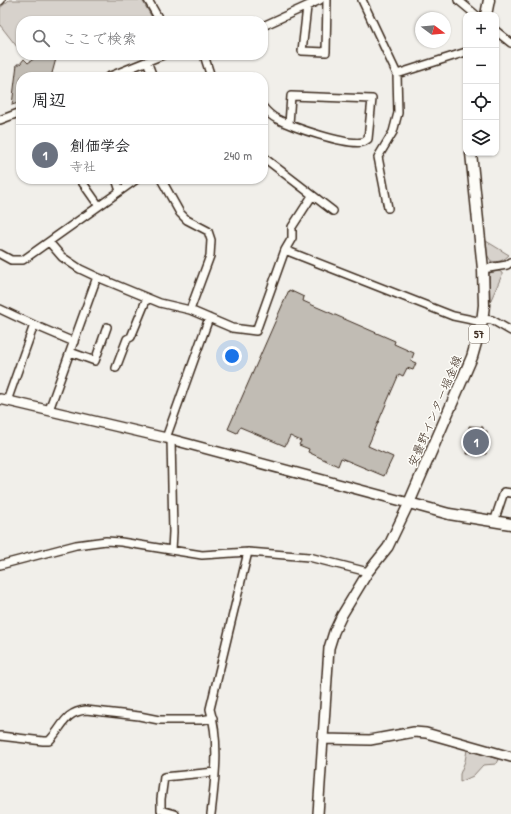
<!DOCTYPE html>
<html lang="ja">
<meta charset="utf-8">
<style>
:root{--surface:#fff;--page:#f6f6f6;--text:#202124;--muted:#757577;--line:#e0e0e0;--accent:#7c3aed}
body{margin:0;font-family:"Patrick Hand","Klee One",sans-serif;background:var(--page);color:var(--text)}
.controls{position:absolute;right:12px;top:12px;display:grid;overflow:hidden;border-radius:8px;box-shadow:0 1px 3px #0004}
.controls button{width:36px;height:36px;display:grid;place-items:center;padding:0;border:0;border-bottom:1px solid var(--line);background:var(--surface);color:var(--text);font:20px sans-serif}
.compass{position:absolute;left:415px;top:12px;width:36px;height:36px;border-radius:50%;background:var(--surface);box-shadow:0 1px 3px #0004;rotate:106deg}
.you{position:absolute;left:232px;top:356px;width:14px;height:14px;margin:-10px;border:3px solid #fff;border-radius:50%;background:#1a73e8;box-shadow:0 0 0 6px #1a73e833}
.badge{display:grid;place-items:center;width:26px;height:26px;border-radius:50%;background:var(--accent);color:#fff;font-size:13px;font-weight:700}
.pin{position:absolute;translate:-50% -50%;border:2px solid #fff;box-shadow:0 1px 4px #0006}
.list{margin:0;padding:0;list-style:none}
h2{display:flex;justify-content:space-between;align-items:center;height:52px;margin:0;padding:0 16px;font-size:17px}
h2 small{font-size:13px;font-weight:400;color:var(--muted)}
.list li{display:grid;grid-template-columns:26px 1fr auto;gap:12px;align-items:center;box-sizing:border-box;height:60px;padding:0 16px;border-top:1px solid var(--line)}
.list b{display:block;font-size:15px;white-space:nowrap}
.list p{margin:0;font-size:13px;white-space:nowrap;color:var(--muted)}
.list em{font-size:13px;font-style:normal;color:var(--muted)}
.icon{flex:none;width:22px;height:22px;fill:none;stroke:currentColor;stroke-width:2;stroke-linecap:round;stroke-linejoin:round}
.map{position:relative;flex:none;width:511px;height:814px;overflow:hidden}
.search{position:absolute;background:var(--surface);box-shadow:0 1px 3px #0004;left:16px;top:16px;width:252px;height:44px;display:flex;align-items:center;gap:10px;box-sizing:border-box;padding:0 14px;border-radius:16px;color:var(--muted);font-size:15px}
.panel{position:absolute;background:var(--surface);box-shadow:0 1px 3px #0004;left:16px;top:72px;width:252px;height:112px;border-radius:16px}
.map>svg:first-child{display:block}
.green{fill:#d7d2cc;stroke:#897e75}
.building{fill:#c1bcb4;stroke:#3b2a1e}
.lines{fill:none;stroke-linecap:round;stroke-linejoin:round}
.street-casing{stroke:#3b2a1e;stroke-width:10}
.secondary-casing{stroke:#3b2a1e;stroke-width:12}
.primary-casing{stroke:#3b2a1e;stroke-width:13}
.street{stroke:#fdfcf7;stroke-width:7}
.secondary{stroke:#fdfcf7;stroke-width:9}
.primary{stroke:#fdfcf7;stroke-width:10}
.labels{text-anchor:middle;stroke-width:3;stroke-linejoin:round;paint-order:stroke}
.shield{fill:#fdfcf7;stroke:#75695f;stroke-width:1}
.shield-label{font-size:11px;font-weight:bold;fill:#3b2a1e}
.street-label{font-size:12px;fill:#3b2a1e;stroke:#fdfcf7}
</style>
<div class="map">
<svg width="511" height="814" viewBox="0 0 511 814">
<rect width="100%" height="100%" fill="#f1efea"/>
<filter id="ink" filterUnits="userSpaceOnUse"><feTurbulence type="fractalNoise" baseFrequency=".025" numOctaves="2"/><feDisplacementMap in="SourceGraphic" scale="8" xChannelSelector="R" yChannelSelector="G"/><feConvolveMatrix kernelMatrix="1 2 1 2 8 2 1 2 1" color-interpolation-filters="sRGB"/></filter>
<g filter="url(#ink)">
<path class="green" d="M 9,0 L 142,0 L 154,21 L 21,21 L 21,52 L 0,25 L 0,8 Z
M 486,241 L 509,255 C 504,260 499,263 491,261 L 487,255 Z
M 499,271 L 502,273 L 502,275 L 490,302 L 489,273 Z
M 467,750 L 498,759 L 496,764 L 483,765 L 473,776 L 460,782 L 460,774 L 465,761 Z"/>
<path class="building" d="M 39,55 L 57,55 L 51,77 L 21,77 L 21,102 L 12,105 L 17,64 L 20,64 L 24,59 L 28,63 Z
M 289,290 L 304,297 L 303,301 L 395,341 L 394,344 L 414,353 L 411,361 L 416,363 L 413,370 L 407,368 L 403,376 L 399,374 L 368,446 L 393,457 L 384,476 L 341,458 L 338,466 L 308,452 L 309,449 L 299,445 L 301,441 L 290,436 L 285,446 L 240,427 L 237,433 L 228,429 Z
M 469,426 L 483,427 L 483,431 L 487,431 L 486,454 L 467,454 L 468,448 L 465,448 L 465,436 L 469,436 Z"/>
<g class="lines">
<defs>
<path id="street" d="M 148,0 L 160,21
M 362,0 L 397,74 L 466,52
M 458,0 L 476,15
M 0,1 L 1,0
M 307,7 L 302,51 L 326,52 L 327,0
M 263,26 L 320,0
M 496,31 L 511,43
M 204,55 L 211,77
M 147,61 L 153,77
M 108,77 L 163,55
M 263,107 C 267,112 271,116 277,119 C 292,127 347,146 363,142 C 365,142 366,140 368,139 L 372,99 L 291,96 L 289,124
M 0,120 L 21,112
M 263,157 L 333,211
M 80,179 L 99,206
M 116,179 L 120,191
M 161,179 L 180,213 L 187,220 L 208,231 L 211,240 L 210,256 L 190,310
M 388,208 L 378,157 L 393,132 L 398,113 L 397,74
M 49,242 L 62,257 L 80,269 L 97,277 L 160,303 L 190,310 L 232,328 L 256,331 L 285,250 L 453,316 L 482,322
M 285,250 L 292,238 L 292,227 L 312,196
M 0,254 L 11,260 L 23,260 L 137,179
M 483,269 L 507,265 L 511,262
M 0,309 L 34,325 L 74,342
M 482,319 L 492,320 L 511,331
M 70,352 L 95,361 L 107,327
M 116,368 L 127,339 L 131,337 L 147,298
M 7,401 L 34,325
M 49,410 L 97,277
M 166,438 L 209,318
M 171,439 L 173,532 L 172,550
M 494,522 L 504,492 L 511,493
M 0,565 L 76,545 L 106,541 L 121,542 L 202,555 L 248,552 L 309,557 L 368,572
M 0,736 L 43,741 L 49,741 C 63,727 64,712 86,710 L 139,716 L 159,720 L 201,720 L 213,718
M 175,814 L 161,810 L 161,799 L 164,777 L 215,772
M 211,814 C 215,780 220,742 210,709 L 248,552"/>
<path id="secondary" d="M 0,399 L 166,438 L 409,503 L 388,547 L 368,572 L 342,615 L 334,632 L 329,648 L 318,814
M 323,739 L 370,740 L 414,732 L 426,733 L 511,757"/>
<path id="primary" d="M 486,15 L 489,0
M 471,153 L 483,269 L 484,305 L 482,322 L 472,357 L 409,503 L 449,514 L 511,524"/>
</defs>
<use href="#street" class="street-casing"/>
<use href="#secondary" class="secondary-casing"/>
<use href="#primary" class="primary-casing"/>
<use href="#street" class="street"/>
<use href="#secondary" class="secondary"/>
<use href="#primary" class="primary"/>
</g>
</g>
<g class="labels">
<rect class="shield" x="469" y="325" width="20" height="18" rx="3"/>
<g class="shield-label">
<text x="479" y="338">57</text>
</g>
<g class="street-label">
<text transform="translate(435 411) rotate(-67)" y="4">安曇野インター堀金線</text>
</g>
</g>
</svg>
<div class="controls">
<button>+</button>
<button>−</button>
<button><svg class="icon" aria-label="locate" viewBox="0 0 24 24"><circle cx="12" cy="12" r="6"/><path d="M12 2v4M12 18v4M2 12h4M18 12h4"/></svg></button>
<button><svg class="icon" aria-label="layers" viewBox="0 0 24 24"><path d="M12 4l9 5-9 5-9-5zM3 14l9 5 9-5"/></svg></button>
</div>
<svg class="compass" viewBox="-18 -18 36 36"><path d="M0-13l5 13h-10z" fill="#e53935"/><path d="M0 13l5-13h-10z" fill="#757577"/></svg>
<div class="you"></div>
<div class="pin badge" style="left:476px;top:442px;background:#6b7280">1</div>
<div class="search"><svg class="icon" aria-label="search" viewBox="0 0 24 24"><circle cx="10" cy="10" r="6"/><path d="M15 15l6 6"/></svg>ここで検索</div>
<section class="panel">
<h2>周辺<small></small></h2>
<ul class="list">
<li><span class="badge" style="background:#6b7280">1</span><div><b>創価学会</b><p>寺社</p></div><em>240 m</em></li>
</ul>
</section>
</div>
